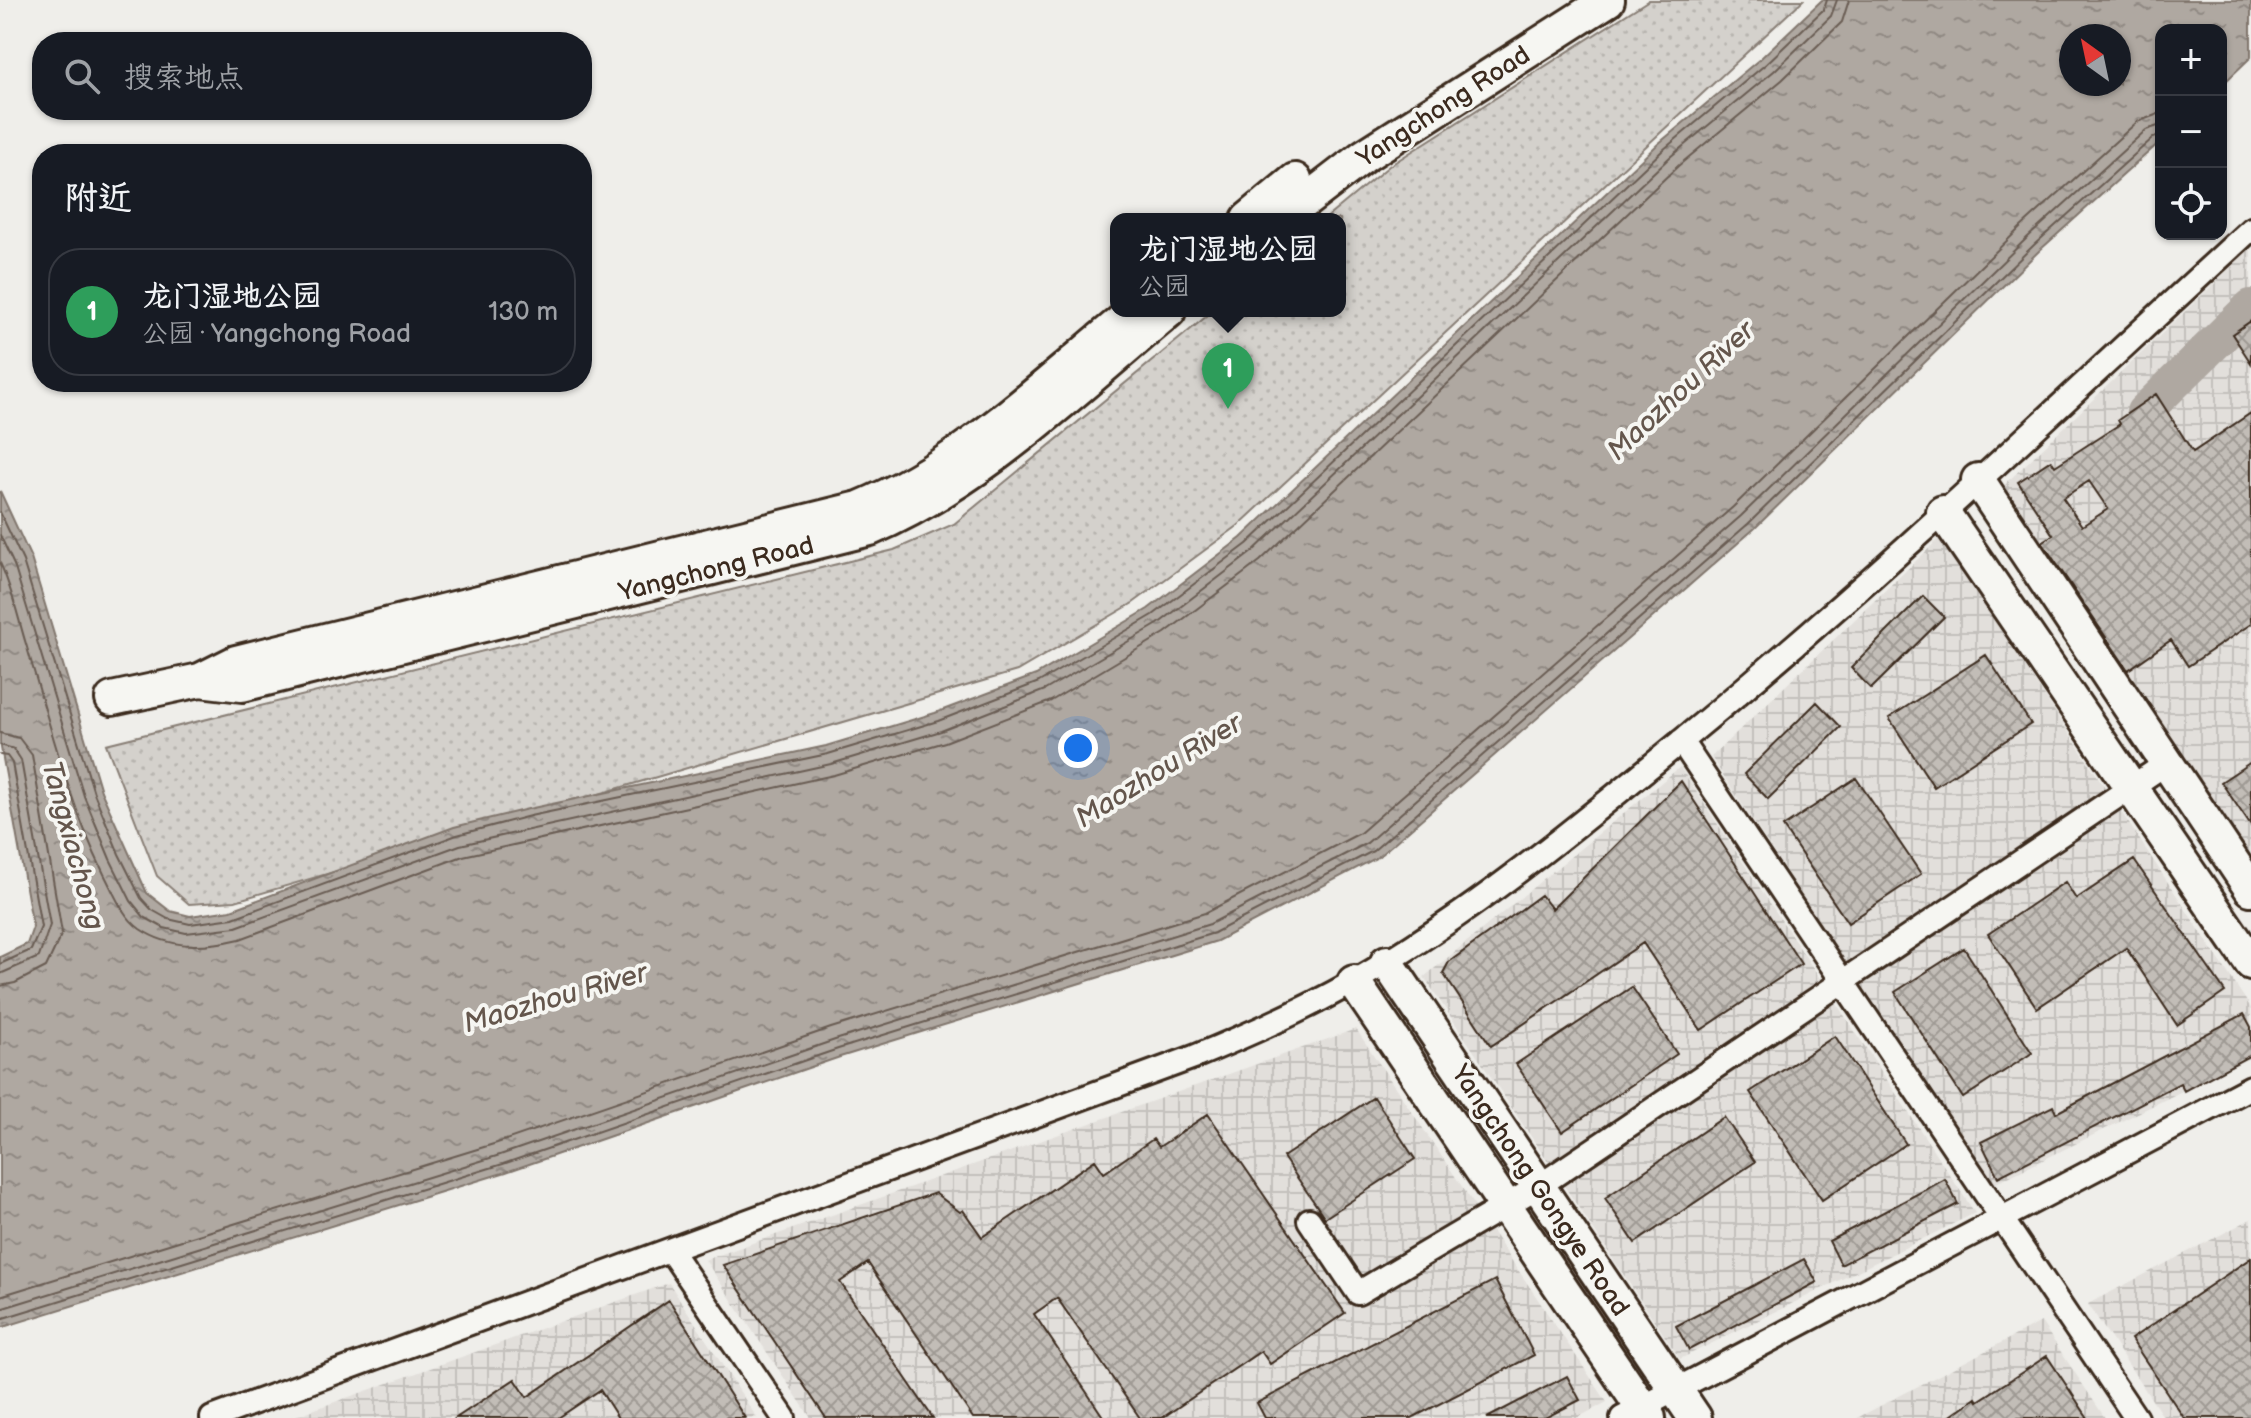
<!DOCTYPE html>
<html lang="zh">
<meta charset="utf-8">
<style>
:root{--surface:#171b24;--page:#20242c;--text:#f1f3f6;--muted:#9ea1a6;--line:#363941;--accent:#d93025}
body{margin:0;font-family:"Balsamiq Sans","LXGW WenKai TC",sans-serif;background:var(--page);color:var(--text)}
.controls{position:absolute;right:24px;top:24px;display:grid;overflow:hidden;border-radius:16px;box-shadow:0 2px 6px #0004}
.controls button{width:72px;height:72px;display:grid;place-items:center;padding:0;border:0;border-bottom:2px solid var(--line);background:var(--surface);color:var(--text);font:40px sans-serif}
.compass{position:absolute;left:2059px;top:24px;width:72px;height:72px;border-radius:50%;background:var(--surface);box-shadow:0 2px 6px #0004;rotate:327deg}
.you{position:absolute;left:1078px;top:748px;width:28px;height:28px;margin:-20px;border:6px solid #fff;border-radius:50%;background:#1a73e8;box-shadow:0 0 0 12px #1a73e833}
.badge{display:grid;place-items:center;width:52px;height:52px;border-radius:50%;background:var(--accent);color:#fff;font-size:26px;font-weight:700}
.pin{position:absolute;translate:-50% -66px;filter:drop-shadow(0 2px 4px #0008)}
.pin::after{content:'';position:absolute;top:42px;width:28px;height:24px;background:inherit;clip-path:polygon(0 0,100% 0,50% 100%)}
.popup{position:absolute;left:1110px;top:213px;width:236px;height:104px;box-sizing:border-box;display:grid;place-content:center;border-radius:16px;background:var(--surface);filter:drop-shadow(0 2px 6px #0005);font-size:26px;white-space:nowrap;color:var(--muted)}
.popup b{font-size:30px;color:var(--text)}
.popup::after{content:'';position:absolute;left:50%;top:100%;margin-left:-16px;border:16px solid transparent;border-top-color:var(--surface)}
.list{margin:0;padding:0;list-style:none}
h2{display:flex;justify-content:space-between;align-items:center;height:104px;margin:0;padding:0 32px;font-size:34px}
h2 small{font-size:26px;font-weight:400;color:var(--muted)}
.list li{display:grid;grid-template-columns:52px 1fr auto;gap:24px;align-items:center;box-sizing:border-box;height:128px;margin:0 16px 16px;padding:0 16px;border:2px solid var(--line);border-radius:32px}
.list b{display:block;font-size:30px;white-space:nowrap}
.list p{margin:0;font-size:26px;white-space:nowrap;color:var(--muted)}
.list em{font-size:26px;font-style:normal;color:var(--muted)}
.icon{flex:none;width:44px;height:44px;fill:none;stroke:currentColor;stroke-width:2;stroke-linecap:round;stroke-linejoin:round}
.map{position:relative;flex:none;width:2251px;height:1418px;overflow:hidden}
.search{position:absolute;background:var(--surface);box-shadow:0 2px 6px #0004;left:32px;top:32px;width:560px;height:88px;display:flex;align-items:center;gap:20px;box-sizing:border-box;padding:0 28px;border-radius:32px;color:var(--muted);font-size:30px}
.panel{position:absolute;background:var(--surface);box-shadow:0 2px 6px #0004;left:32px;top:144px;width:560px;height:248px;border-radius:32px}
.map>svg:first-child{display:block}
.industrial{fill:url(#industrial-grid)}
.park{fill:url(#park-dots);stroke:#887e75;stroke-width:2}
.water{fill:url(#water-ripples);stroke:#81766d;stroke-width:2;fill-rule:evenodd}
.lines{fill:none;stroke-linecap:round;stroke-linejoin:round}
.shore{stroke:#695c52;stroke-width:2}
.river{stroke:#afa8a1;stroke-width:36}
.building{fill:url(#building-cross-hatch);stroke:#3b2a1e;stroke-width:2;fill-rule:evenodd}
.street-casing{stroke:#3b2a1e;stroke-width:28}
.secondary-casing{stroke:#3b2a1e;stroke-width:38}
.street{stroke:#f6f6f2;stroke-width:22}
.secondary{stroke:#f6f6f2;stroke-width:32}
.labels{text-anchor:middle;stroke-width:8;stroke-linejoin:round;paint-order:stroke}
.street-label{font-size:26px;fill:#3b2a1e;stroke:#f6f6f2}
.water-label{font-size:28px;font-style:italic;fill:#64564c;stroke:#f6f6f2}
</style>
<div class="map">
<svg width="2251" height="1418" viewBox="0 0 2251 1418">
<defs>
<pattern id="industrial-grid" width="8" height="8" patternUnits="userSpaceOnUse" patternTransform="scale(2)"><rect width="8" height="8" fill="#e2dfdb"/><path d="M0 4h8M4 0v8" fill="none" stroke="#c3c0bc"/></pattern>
<pattern id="park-dots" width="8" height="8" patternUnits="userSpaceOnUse" patternTransform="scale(2)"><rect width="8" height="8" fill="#d4d1cc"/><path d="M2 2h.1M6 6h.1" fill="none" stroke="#b7b4af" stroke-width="1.8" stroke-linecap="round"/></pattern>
<pattern id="water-ripples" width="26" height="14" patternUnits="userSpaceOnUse" patternTransform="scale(2)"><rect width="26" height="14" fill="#afa8a1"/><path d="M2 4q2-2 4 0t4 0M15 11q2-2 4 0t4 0" fill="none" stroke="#908983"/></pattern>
<pattern id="building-cross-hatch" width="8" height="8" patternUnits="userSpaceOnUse" patternTransform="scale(2)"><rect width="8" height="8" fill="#c2bdb7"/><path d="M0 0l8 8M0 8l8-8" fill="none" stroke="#9f9a94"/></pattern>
</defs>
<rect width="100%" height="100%" fill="#efeeea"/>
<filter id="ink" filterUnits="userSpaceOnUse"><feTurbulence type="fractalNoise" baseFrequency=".0125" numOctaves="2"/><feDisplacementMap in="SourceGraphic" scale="16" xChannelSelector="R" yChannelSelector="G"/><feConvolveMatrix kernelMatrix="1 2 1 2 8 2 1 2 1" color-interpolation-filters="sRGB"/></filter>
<g filter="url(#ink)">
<path class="industrial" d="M 2251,248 L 2251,863 L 2002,487 Z
M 1940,538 L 2251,1008 L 2251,1057 L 1992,1185 L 1711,757 Z
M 1680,767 L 1975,1213 L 1680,1359 L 1424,977 Z
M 1356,1029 L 1607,1402 L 1577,1418 L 811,1418 L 705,1260 Z
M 2251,1219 L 2251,1418 L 2164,1418 L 2088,1304 Z
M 669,1283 L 757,1418 L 290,1418 Z
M 2041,1322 L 2105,1418 L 1857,1418 Z"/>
<path class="park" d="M 1649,0 L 1803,0 L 1239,525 L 1133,603 L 1017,671 L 235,901 L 189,904 L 157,876 L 106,744 L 894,550 L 954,524 L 1213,311 L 1340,311 L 1340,219 L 1325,219 L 1389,166 Z"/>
<path class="water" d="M 1822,0 L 2251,0 L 2251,57 L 2221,86 L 2221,30 L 2161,30 L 2161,141 L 2040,250 L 1754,529 L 1378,857 L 1217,941 L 840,1057 L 506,1172 L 0,1328 L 0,957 L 27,944 L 33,927 L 0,742 L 0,491 L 31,558 L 101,791 L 147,893 L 170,911 L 190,916 L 231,910 L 454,827 L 528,809 L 826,746 L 935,713 L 1036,675 L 1148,609 L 1241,538 L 1658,144 L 1761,58 ZM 2071,36 L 2119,36 L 2119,84 L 2071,84 Z"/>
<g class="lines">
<path class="shore" d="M 0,512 L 23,561 L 94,793 L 119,854 L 141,898 L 152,910 L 168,919 L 190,924 L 233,918 L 457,835 L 530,816 L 828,754 L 938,721 L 1039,682 L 1153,615 L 1247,544 L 1663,150 L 1766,64 L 1824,9 L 1827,0
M 0,535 L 14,565 L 84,796 L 110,859 L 131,901 L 144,917 L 164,928 L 186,933 L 236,927 L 460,845 L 831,764 L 941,731 L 1045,690 L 1158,624 L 1252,552 L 1670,157 L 1774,71 L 1831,16 L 1837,0
M 0,563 C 12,588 18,618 26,644 C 49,721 68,801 104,874 C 114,893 122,916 140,929 C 171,950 206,947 240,939 L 463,856 L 834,775 L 945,742 L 1051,701 L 1165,633 L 1260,561 L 1678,166 L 1782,80 L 1842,22 L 1849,0
M 0,733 L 19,738 L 32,755 L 62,933 L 46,967 L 15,983 L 0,986
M 0,745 L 14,749 L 21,760 L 50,925 L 39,957 L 0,974
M 0,755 L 7,756 L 12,763 L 41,927 L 31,950 L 0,964
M 0,1296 L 497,1143 L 831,1028 L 1205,913 L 1360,833 L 1733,507 L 2020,228 L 2137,122 L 2161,113
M 0,1309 L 500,1155 L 835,1040 L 1210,924 L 1367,843 L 1741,516 L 2028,237 L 2146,130 L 2161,125
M 0,1319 L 503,1164 L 838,1049 L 1214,933 L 1373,851 L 1748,524 L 2035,244 L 2153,138 L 2161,136"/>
<path class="river" d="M 2144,412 L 2251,307"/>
</g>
<path class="building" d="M 2251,321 L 2251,363 L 2232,334 Z
M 2156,394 L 2193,452 L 2251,413 L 2251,624 L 2188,666 L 2171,640 L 2128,670 L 2042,542 L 2053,535 L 2018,482 L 2051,460 L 2055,466 L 2120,424 L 2118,420 ZM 2089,481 L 2108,509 L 2082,526 L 2063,498 Z
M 1923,596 L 1944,617 L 1871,689 L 1851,668 Z
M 1986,655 L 2031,724 L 1934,787 L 1889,718 Z
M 1817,702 L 1841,727 L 1768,799 L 1744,774 Z
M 2251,762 L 2251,826 L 2221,782 Z
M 1856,778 L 1921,874 L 1848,923 L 1783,827 Z
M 1681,781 L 1801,964 L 1701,1030 L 1643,943 L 1491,1046 L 1443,973 L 1449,962 L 1541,895 L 1552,909 Z
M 2134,860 L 2225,992 L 2177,1025 L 2126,948 L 2037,1008 L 1988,934 L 2065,882 L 2076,899 Z
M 1964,948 L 2032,1053 L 1963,1098 L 1895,992 Z
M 1632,987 L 1677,1054 L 1562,1132 L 1516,1064 Z
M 2244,1014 L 2251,1027 L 2251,1055 L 2184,1091 L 2180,1083 L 1998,1177 L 1981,1142 L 2053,1106 L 2056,1113 Z
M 1835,1036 L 1906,1144 L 1822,1200 L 1750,1092 Z
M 1374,1097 L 1415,1159 L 1325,1218 L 1283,1157 Z
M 1208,1114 L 1345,1313 L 1270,1364 L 1261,1351 L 1162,1418 L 1140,1418 L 1057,1298 L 1034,1314 L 1104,1418 L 973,1418 L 868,1263 L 840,1282 L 933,1418 L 826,1418 L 723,1265 L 935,1193 L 960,1212 L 963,1210 L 982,1237 L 1095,1160 L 1104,1173 L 1153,1139 L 1159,1147 Z
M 1724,1117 L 1755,1162 L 1635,1243 L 1605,1198 Z
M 1945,1179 L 1958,1204 L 1841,1265 L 1829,1241 Z
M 2251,1258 L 2251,1418 L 2184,1418 L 2131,1339 Z
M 1804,1259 L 1817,1282 L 1689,1350 L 1676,1326 Z
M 1495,1280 L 1534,1355 L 1412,1418 L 1265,1418 L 1257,1403 Z
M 669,1300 L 745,1418 L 618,1418 L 600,1390 L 558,1418 L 456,1418 L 515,1379 L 527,1397 Z
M 2047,1356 L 2088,1418 L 1948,1418 L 1976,1398 L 1978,1401 Z
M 1567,1376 L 1580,1400 L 1545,1418 L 1487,1418 Z"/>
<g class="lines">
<defs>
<path id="street" d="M 1681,741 L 2136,1418
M 1309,1220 L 1358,1293 L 1539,1186 L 2167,763
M 670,1250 L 784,1418
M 212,1418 L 1194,1057 C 1248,1035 1302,1011 1353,982 C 1474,913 1584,821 1691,733 C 1885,573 2066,399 2251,229
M 1622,1418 L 2251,1087"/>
<path id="secondary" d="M 1248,219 L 1295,180
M 1282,219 L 1364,156 L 1608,0
M 1978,480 L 2251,889
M 1943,512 L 2251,963
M 200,680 L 242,685 L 870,529 C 983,481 1076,388 1169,311
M 112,699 L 200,680 L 236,662 L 859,508 C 963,466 1048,381 1134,311
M 1387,962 L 1695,1418
M 1354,982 L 1649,1418"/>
</defs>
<use href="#street" class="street-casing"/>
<use href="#secondary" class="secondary-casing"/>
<use href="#street" class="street"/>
<use href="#secondary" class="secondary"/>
</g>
</g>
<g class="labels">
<g class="street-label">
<text transform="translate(1443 106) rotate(-33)" y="9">Yangchong Road</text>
<text transform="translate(716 568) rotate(-14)" y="9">Yangchong Road</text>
<text transform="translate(1541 1190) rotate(56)" y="9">Yangchong Gongye Road</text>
</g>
<g class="water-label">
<text transform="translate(1680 390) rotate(-43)" y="10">Maozhou River</text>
<text transform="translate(1158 770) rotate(-32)" y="10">Maozhou River</text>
<text transform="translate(74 845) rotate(75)" y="10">Tangxiachong</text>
<text transform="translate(555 997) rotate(-16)" y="10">Maozhou River</text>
</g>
</g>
</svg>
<div class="controls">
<button>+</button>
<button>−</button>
<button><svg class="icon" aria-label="locate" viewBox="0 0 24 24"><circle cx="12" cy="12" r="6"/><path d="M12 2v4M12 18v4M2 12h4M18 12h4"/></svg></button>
</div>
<svg class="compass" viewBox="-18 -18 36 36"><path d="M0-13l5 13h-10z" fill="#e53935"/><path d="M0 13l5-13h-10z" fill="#9ea1a6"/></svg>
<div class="you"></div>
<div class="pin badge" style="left:1228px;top:409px;background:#2e9e5b">1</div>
<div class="popup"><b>龙门湿地公园</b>公园</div>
<div class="search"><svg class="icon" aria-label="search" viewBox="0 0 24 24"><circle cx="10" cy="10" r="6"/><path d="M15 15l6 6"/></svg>搜索地点</div>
<section class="panel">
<h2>附近<small></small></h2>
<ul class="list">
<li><span class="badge" style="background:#2e9e5b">1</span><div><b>龙门湿地公园</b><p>公园 · Yangchong Road</p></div><em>130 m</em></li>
</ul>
</section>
</div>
